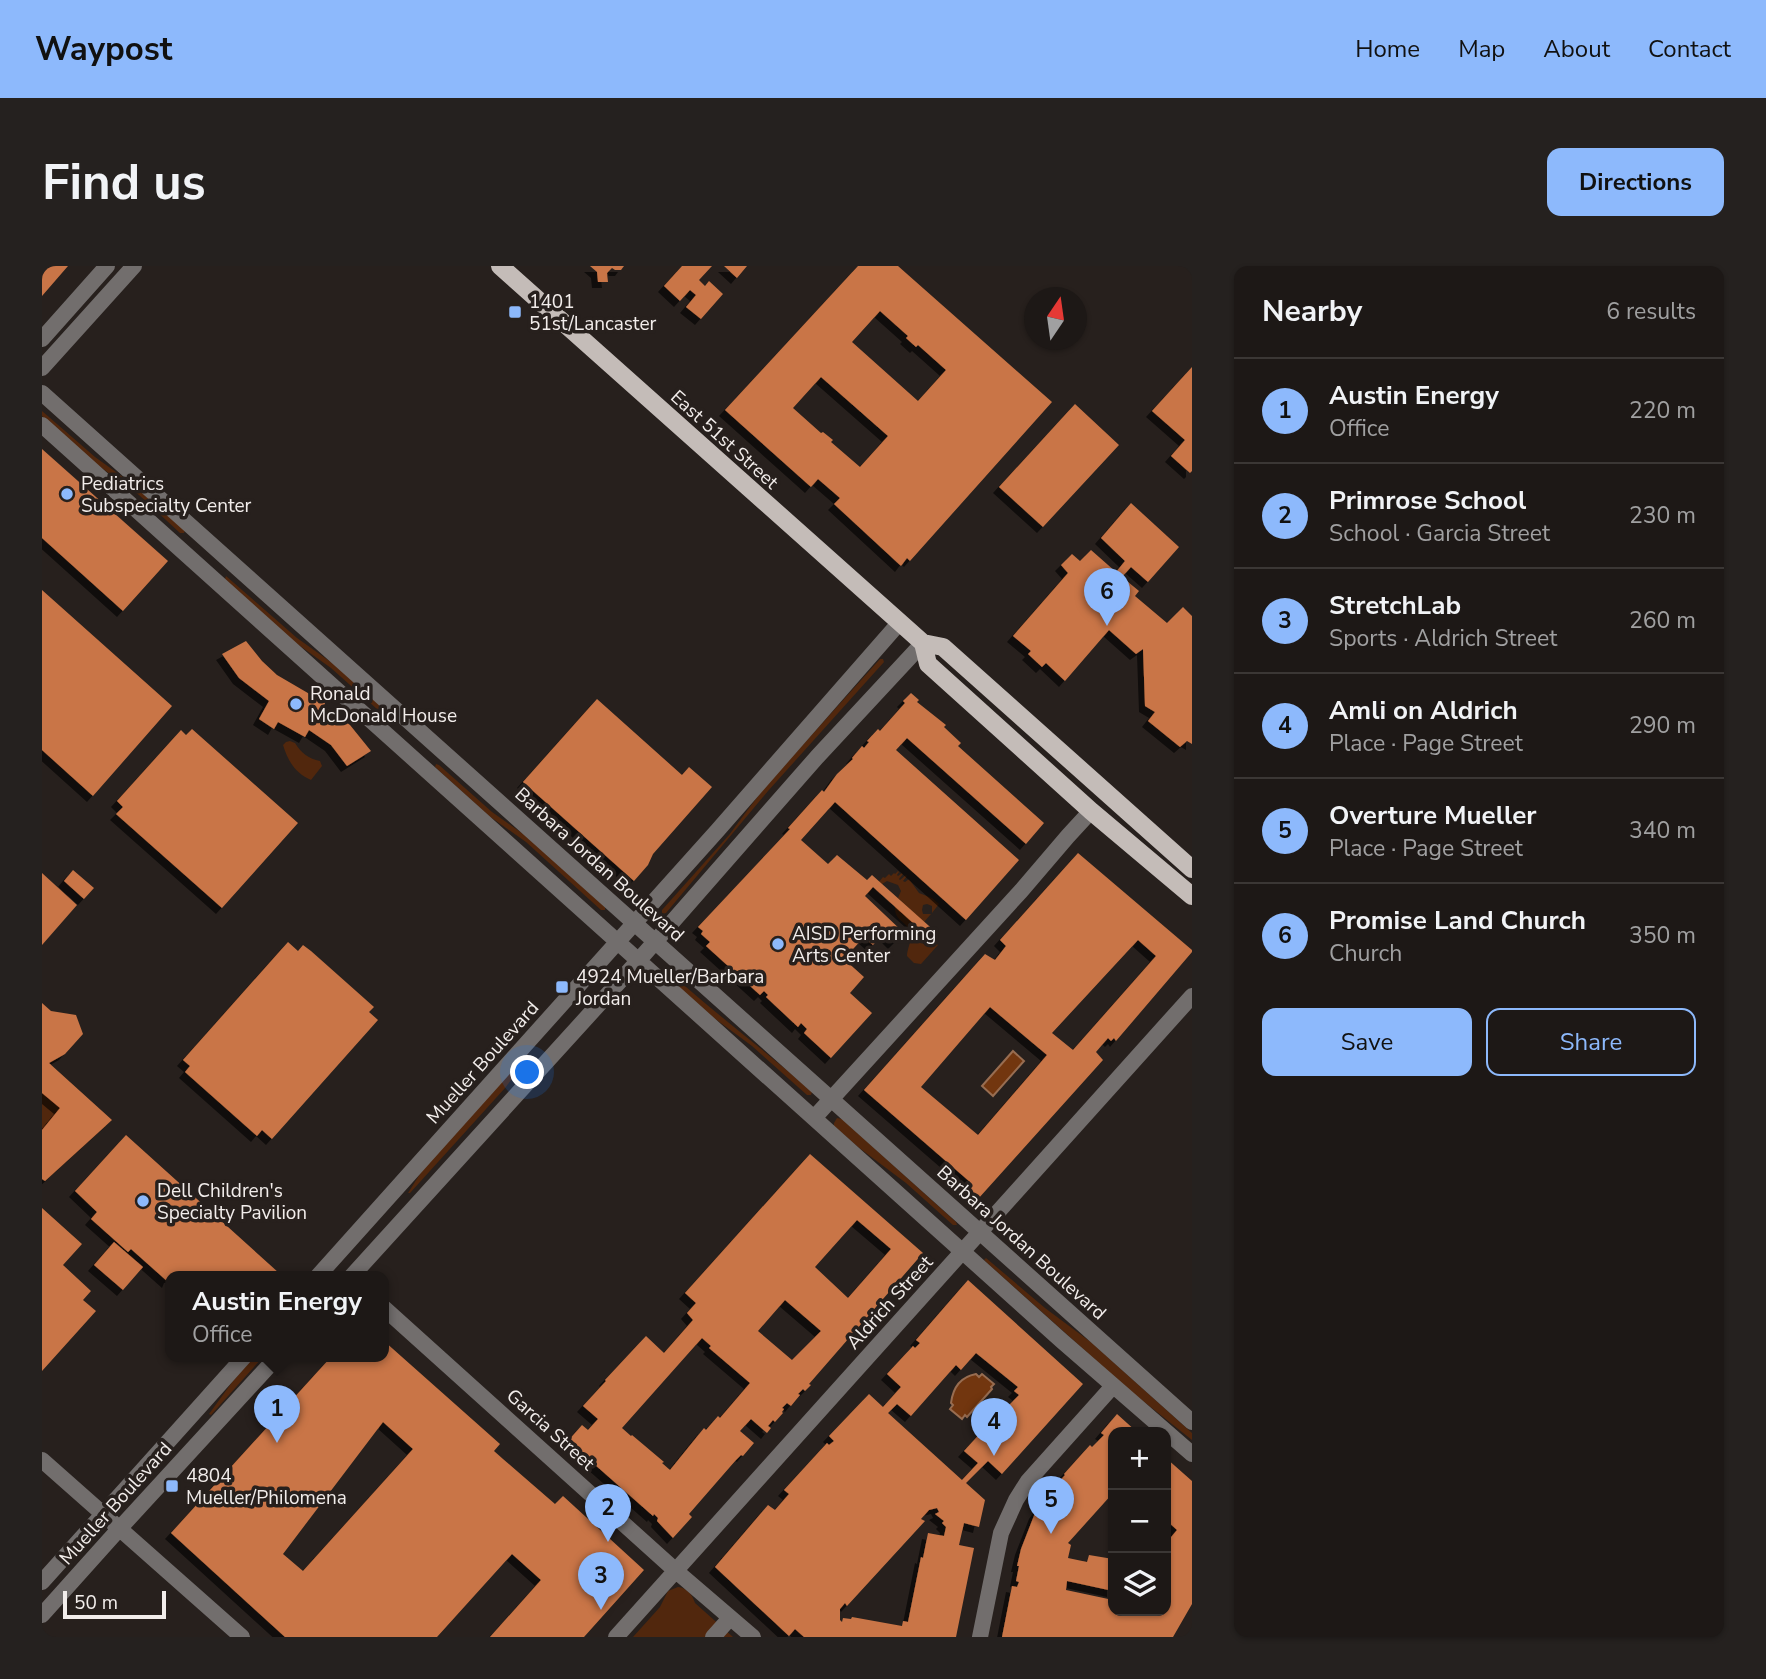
<!DOCTYPE html>
<meta charset="utf-8">
<style>
:root{--surface:#1d1816;--page:#25211f;--text:#f1f3f6;--muted:#a0a0a1;--line:#3b3735;--accent:#8db9fc}
body{margin:0;font-family:"Nunito Sans",sans-serif;background:var(--page);color:var(--text)}
.controls{position:absolute;right:21px;bottom:21px;display:grid;overflow:hidden;border-radius:14px;box-shadow:0 2px 5px #0004}
.controls button{width:63px;height:63px;display:grid;place-items:center;padding:0;border:0;border-bottom:2px solid var(--line);background:var(--surface);color:var(--text);font:35px sans-serif}
.compass{position:absolute;left:982px;top:21px;width:63px;height:63px;border-radius:50%;background:var(--surface);box-shadow:0 2px 5px #0004;rotate:13deg}
.scale{position:absolute;left:21px;bottom:18px;width:103px;box-sizing:border-box;padding-left:7px;border:4px solid #f2edeb;border-top:0;font-size:19px;line-height:24px;white-space:nowrap;color:#f2edeb;-webkit-text-stroke:5px #27201d;paint-order:stroke}
.you{position:absolute;left:486px;top:807px;width:24px;height:24px;margin:-18px;border:5px solid #fff;border-radius:50%;background:#1a73e8;box-shadow:0 0 0 10px #1a73e833}
.badge{display:grid;place-items:center;width:46px;height:46px;border-radius:50%;background:var(--accent);color:#111;font-size:23px;font-weight:700}
.pin{position:absolute;translate:-50% -58px;filter:drop-shadow(0 2px 4px #0008)}
.pin::after{content:'';position:absolute;top:37px;width:24px;height:21px;background:inherit;clip-path:polygon(0 0,100% 0,50% 100%)}
.popup{position:absolute;left:123px;top:1005px;width:224px;height:91px;box-sizing:border-box;display:grid;place-content:center;border-radius:14px;background:var(--surface);filter:drop-shadow(0 2px 5px #0005);font-size:23px;white-space:nowrap;color:var(--muted)}
.popup b{font-size:26px;color:var(--text)}
.popup::after{content:'';position:absolute;left:50%;top:100%;margin-left:-14px;border:14px solid transparent;border-top-color:var(--surface)}
.list{margin:0;padding:0;list-style:none}
h2{display:flex;justify-content:space-between;align-items:center;height:91px;margin:0;padding:0 28px;font-size:30px}
h2 small{font-size:23px;font-weight:400;color:var(--muted)}
.list li{display:grid;grid-template-columns:46px 1fr auto;gap:21px;align-items:center;box-sizing:border-box;height:105px;padding:0 28px;border-top:2px solid var(--line)}
.list b{display:block;font-size:26px;white-space:nowrap}
.list p{margin:0;font-size:23px;white-space:nowrap;color:var(--muted)}
.list em{font-size:23px;font-style:normal;color:var(--muted)}
.actions{display:flex;gap:14px;padding:21px 28px}
.actions a{flex:1;padding:16px 0;border:2px solid var(--accent);border-radius:14px;text-align:center;font-size:24px;color:var(--accent)}
.actions .main{background:var(--accent);color:#111}
.icon{flex:none;width:38px;height:38px;fill:none;stroke:currentColor;stroke-width:2;stroke-linecap:round;stroke-linejoin:round}
.map{position:relative;flex:none;width:1150px;height:1371px;overflow:hidden;border-radius:14px}
header{display:flex;align-items:center;gap:42px;box-sizing:border-box;height:98px;padding:0 35px;background:var(--accent);color:#111}
header strong{font-size:33px}
nav{display:flex;gap:38px;margin-inline-start:auto;font-size:24px}
.intro{display:flex;align-items:center;justify-content:space-between;box-sizing:border-box;height:168px;padding:0 42px}
h1{margin:0;font-size:49px}
.button{padding:18px 32px;border-radius:14px;background:var(--accent);color:#111;font-size:24px;font-weight:700}
main{display:flex;gap:42px;padding:0 42px}
aside{flex:1;background:var(--surface);border-radius:14px;box-shadow:0 2px 5px #0004}
.map>svg:first-child{display:block}
.green{fill:#51270d}
.water{fill:#72360f;stroke:#986d51;stroke-width:2}
.building{fill:#c97546;fill-rule:evenodd;filter:url(#shadow)}
.lines{fill:none;stroke-linecap:round;stroke-linejoin:round}
.minor{stroke:#726e6d;stroke-width:16}
.major{stroke:#c4bcb8;stroke-width:18}
.poi-dot{fill:#8db9fc;stroke:#27201d;stroke-width:2.5}
.labels{text-anchor:middle;stroke-width:7;stroke-linejoin:round;paint-order:stroke}
.poi-label{font-size:19px;fill:#f2edeb;stroke:#27201d;text-anchor:start}
.street-label{font-size:19px;fill:#f2edeb;stroke:#27201d}
</style>
<header>
<strong>Waypost</strong>
<nav><a>Home</a><a>Map</a><a>About</a><a>Contact</a></nav>
</header>
<div class="intro"><h1>Find us</h1><a class="button">Directions</a></div>
<main>
<div class="map">
<svg width="1150" height="1371" viewBox="0 0 1150 1371">
<defs>
<filter id="shadow"><feDropShadow dx="-6" dy="6" stdDeviation="0" flood-color="#0009"/></filter>
</defs>
<rect width="100%" height="100%" fill="#27201d"/>
<path class="green" d="M 0,145 L 53,191 L 92,219 L 143,264 L 142,267 L 138,267 L 97,229 L 50,195 L 0,150 Z
M 184,310 L 255,372 L 293,399 L 348,448 L 349,452 L 345,452 L 289,402 L 251,375 L 183,313 Z
M 838,393 L 841,393 L 842,396 L 726,525 L 624,647 L 620,648 L 620,644 L 687,569 L 722,522 Z
M 248,475 L 253,477 C 259,487 267,493 278,495 L 280,500 L 269,514 C 253,507 246,495 241,479 L 244,476 Z
M 394,498 L 397,499 L 450,546 L 484,570 L 563,641 L 563,644 L 559,644 L 484,576 L 447,550 L 393,501 Z
M 856,605 L 857,606 L 855,609 L 856,610 L 860,607 L 861,608 L 857,613 L 858,614 L 864,609 L 865,610 L 861,615 L 863,616 L 867,613 L 877,627 L 890,632 L 897,638 L 890,647 L 890,640 L 885,638 L 881,639 L 880,644 L 881,648 L 889,648 L 882,656 L 856,632 L 859,625 L 856,619 L 845,615 L 840,618 L 837,616 L 841,611 L 843,612 L 847,608 L 849,610 L 852,607 L 853,608 Z
M 853,640 L 896,679 L 879,698 L 872,697 L 865,690 C 865,682 871,673 868,666 C 864,654 852,656 853,640 Z
M 626,705 C 672,747 723,784 770,826 L 769,829 L 765,829 L 710,780 L 672,752 L 622,708 Z
M 488,785 L 476,805 L 463,822 L 368,927 L 366,927 L 383,900 Z
M 0,827 L 18,842 L 0,864 Z
M 795,852 L 800,853 L 914,956 L 915,959 L 911,959 L 864,917 L 816,881 L 792,860 L 792,857 Z
M 944,992 L 1003,1042 L 1050,1077 L 1150,1167 L 1150,1174 L 1086,1123 L 944,996 L 942,994 Z
M 212,1091 L 221,1091 L 169,1149 L 167,1148 L 191,1115 Z
M 636,1321 C 645,1322 650,1328 653,1337 L 691,1371 L 591,1371 L 618,1341 L 626,1325 Z"/>
<path class="water" d="M 971,785 L 982,795 L 951,830 L 940,820 Z
M 934,1108 L 937,1111 L 940,1108 L 952,1118 L 949,1121 L 950,1123 L 925,1151 L 923,1149 L 920,1153 L 908,1143 L 911,1139 L 909,1137 C 911,1121 918,1111 934,1108 Z"/>
<path class="building" d="M 0,0 L 26,0 L 0,30 Z
M 548,0 L 582,0 L 579,4 L 573,4 L 570,2 L 565,7 L 566,16 L 556,16 L 555,6 Z
M 640,0 L 670,0 L 657,14 L 663,20 L 667,15 L 681,28 L 659,53 L 644,41 L 654,29 L 648,24 L 638,35 L 622,20 Z
M 682,0 L 705,0 L 695,12 Z
M 816,0 L 856,0 L 1010,136 L 868,295 L 865,292 L 859,300 L 792,238 L 798,232 L 776,213 L 769,221 L 683,144 ZM 838,45 L 866,70 L 864,72 L 874,81 L 876,79 L 904,104 L 876,135 L 810,76 ZM 779,111 L 846,170 L 818,201 L 789,176 L 791,174 L 781,166 L 779,167 L 751,142 Z
M 1150,101 L 1150,205 L 1148,207 L 1129,190 L 1143,174 L 1110,145 Z
M 1033,138 L 1077,179 L 1001,261 L 957,221 Z
M 0,183 L 126,295 L 81,345 L 0,272 Z
M 1089,237 L 1137,281 L 1106,316 L 1089,301 L 1080,311 L 1097,325 L 1093,330 L 1125,357 L 1141,341 L 1150,350 L 1150,478 L 1145,475 L 1138,481 L 1106,455 L 1113,446 L 1103,440 L 1101,383 L 1094,388 L 1067,364 L 1023,415 L 1004,397 L 1000,401 L 986,388 L 989,385 L 971,370 L 1026,307 L 1019,299 L 1030,288 L 1038,295 L 1049,284 L 1074,306 L 1083,295 L 1059,272 Z
M 0,324 L 130,440 L 51,530 L 0,484 Z
M 204,375 L 220,395 L 235,409 L 283,437 L 282,440 L 308,459 L 329,485 L 305,500 L 289,479 L 267,464 L 263,471 L 236,456 L 232,463 L 217,453 L 227,435 L 197,412 L 180,388 Z
M 869,427 L 877,434 L 875,436 L 904,459 L 902,461 L 919,477 L 916,480 L 1002,557 L 984,578 L 865,472 L 854,484 L 977,594 L 924,654 L 793,536 L 759,574 L 786,598 L 795,589 L 825,614 L 830,609 L 896,668 L 890,674 L 831,621 L 823,630 L 862,667 L 852,677 L 842,667 L 831,679 L 822,671 L 802,693 L 822,711 L 808,727 L 830,747 L 789,792 L 762,767 L 765,763 L 759,757 L 756,761 L 724,731 L 726,729 L 722,725 L 718,729 L 664,680 L 668,676 L 659,668 L 661,665 L 656,661 L 748,563 L 746,562 L 780,524 L 782,526 L 795,508 L 811,493 L 810,492 L 820,480 L 822,482 L 827,476 L 825,475 L 836,463 L 838,465 L 863,437 L 861,435 Z
M 555,433 L 640,509 L 647,501 L 670,521 L 611,588 L 606,599 L 592,615 L 481,516 Z
M 150,463 L 256,557 L 180,642 L 74,548 L 81,541 L 75,535 L 139,464 L 144,469 Z
M 1036,587 L 1150,684 L 1150,686 L 1074,775 L 1072,772 L 1069,775 L 1066,772 L 1054,786 L 1061,794 L 936,933 L 924,921 L 928,916 L 822,824 L 943,688 L 953,694 L 964,680 L 958,674 ZM 1096,674 L 1114,690 L 1031,784 L 1010,767 ZM 948,741 L 1005,789 L 936,869 L 879,821 Z
M 31,604 L 52,622 L 42,633 L 22,615 Z
M 0,607 L 35,639 L 0,679 Z
M 246,676 L 256,685 L 261,679 L 269,685 L 332,741 L 327,746 L 336,754 L 230,873 L 220,864 L 215,870 L 143,806 L 148,800 L 141,794 Z
M 0,737 L 9,745 L 34,749 L 41,768 L 23,788 L 7,797 L 70,854 L 3,915 L 0,913 L 0,864 L 18,842 L 0,827 Z
M 84,869 L 237,1007 L 234,1011 L 128,1011 L 126,1016 L 89,983 L 86,986 L 49,953 L 55,946 L 33,925 Z
M 768,888 L 881,987 L 767,1118 L 769,1119 L 763,1125 L 761,1123 L 756,1128 L 758,1129 L 749,1140 L 745,1137 L 740,1142 L 742,1143 L 740,1146 L 741,1147 L 733,1156 L 731,1154 L 726,1160 L 729,1162 L 725,1167 L 709,1153 L 698,1165 L 712,1177 L 701,1190 L 699,1189 L 694,1194 L 647,1248 L 650,1251 L 631,1272 L 615,1255 L 616,1252 L 612,1248 L 611,1250 L 526,1175 L 540,1159 L 546,1164 L 556,1153 L 541,1140 L 564,1115 L 563,1114 L 604,1070 L 622,1087 L 651,1054 L 645,1047 L 654,1037 L 643,1027 ZM 815,954 L 849,983 L 806,1032 L 773,1001 ZM 743,1034 L 779,1065 L 750,1094 L 716,1065 ZM 660,1072 L 669,1080 L 667,1082 L 708,1117 L 678,1152 L 676,1150 L 664,1164 L 662,1162 L 628,1204 L 620,1197 L 622,1196 L 590,1169 L 589,1170 L 580,1162 Z
M 0,942 L 40,978 L 21,999 L 49,1025 L 41,1034 L 54,1045 L 0,1105 Z
M 72,976 L 101,1001 L 81,1024 L 52,999 Z
M 926,1014 L 1041,1118 L 960,1208 L 946,1195 L 924,1217 L 943,1234 L 937,1261 L 922,1257 L 917,1279 L 932,1282 L 914,1371 L 762,1371 L 753,1363 L 747,1370 L 673,1301 L 726,1239 L 733,1244 L 747,1228 L 742,1224 L 785,1177 L 787,1179 L 792,1175 L 787,1170 L 827,1128 L 841,1141 L 859,1121 L 845,1108 L 871,1080 L 873,1082 L 878,1077 L 874,1074 ZM 934,1087 L 976,1121 L 972,1125 L 977,1129 L 966,1140 L 964,1139 L 922,1185 L 936,1197 L 920,1214 L 846,1147 L 855,1138 L 869,1150 L 914,1099 L 919,1104 ZM 895,1242 L 897,1246 L 893,1248 L 902,1255 L 900,1257 L 904,1261 L 902,1270 L 886,1267 L 881,1292 L 879,1291 L 866,1356 L 861,1355 L 860,1360 L 810,1351 L 809,1353 L 801,1352 L 800,1356 L 798,1354 L 798,1343 L 803,1337 L 805,1340 L 883,1255 L 879,1253 L 887,1244 Z
M 342,1075 L 458,1178 L 452,1185 L 461,1193 L 513,1238 L 521,1230 L 602,1304 L 542,1371 L 448,1371 L 499,1314 L 470,1288 L 395,1371 L 243,1371 L 129,1267 L 289,1091 L 342,1091 ZM 341,1156 L 371,1183 L 261,1305 L 241,1288 Z
M 1075,1148 L 1095,1166 L 1071,1166 L 1071,1227 L 1026,1277 L 1029,1279 L 1026,1292 L 1045,1296 L 1047,1289 L 1071,1293 L 1071,1325 L 1025,1315 L 1024,1324 L 1071,1334 L 1071,1345 L 1124,1345 L 1124,1277 L 1135,1264 L 1124,1254 L 1124,1192 L 1150,1215 L 1150,1338 L 1131,1371 L 960,1371 L 970,1320 L 975,1321 L 977,1316 L 974,1315 L 977,1300 L 975,1300 L 979,1283 L 993,1247 L 1008,1226 L 1010,1227 L 1013,1222 L 1012,1221 L 1023,1209 L 1022,1208 L 1048,1179 L 1050,1181 L 1062,1169 L 1059,1167 Z"/>
<g class="lines">
<path class="minor" d="M 0,73 L 65,0
M 0,102 L 92,0
M 0,127 L 1150,1156
M 0,159 L 1020,1075 L 1150,1188
M 772,852 L 979,625 L 1026,570 L 1049,545
M 275,1011 L 675,565 L 858,356
M 309,1011 L 597,694 L 775,491 L 881,377
M 342,1042 L 634,1305 L 711,1371
M 0,1194 L 200,1371
M 0,1316 L 202,1091
M 0,1349 L 78,1262 L 235,1091
M 574,1371 L 1150,730
M 671,1371 L 688,1352
M 938,1371 L 959,1267 L 974,1234 L 986,1215 L 1071,1120"/>
<path class="major" d="M 458,0 L 881,377 L 901,381 L 1150,603
M 881,377 L 886,398 L 1049,545 L 1150,630"/>
</g>
<g class="poi-dot">
<rect x="466" y="39" width="14" height="14" rx="3.5"/>
<circle cx="25" cy="228" r="7"/>
<circle cx="254" cy="438" r="7"/>
<circle cx="736" cy="678" r="7"/>
<rect x="513" y="714" width="14" height="14" rx="3.5"/>
<circle cx="101" cy="935" r="7"/>
<rect x="123" y="1213" width="14" height="14" rx="3.5"/>
</g>
<g class="labels">
<g class="poi-label">
<text x="487" y="42">1401<tspan x="487" dy="22">51st/Lancaster</tspan></text>
<text x="39" y="224">Pediatrics<tspan x="39" dy="22">Subspecialty Center</tspan></text>
<text x="268" y="434">Ronald<tspan x="268" dy="22">McDonald House</tspan></text>
<text x="750" y="674">AISD Performing<tspan x="750" dy="22">Arts Center</tspan></text>
<text x="534" y="717">4924 Mueller/Barbara<tspan x="534" dy="22">Jordan</tspan></text>
<text x="115" y="931">Dell Children's<tspan x="115" dy="22">Specialty Pavilion</tspan></text>
<text x="144" y="1216">4804<tspan x="144" dy="22">Mueller/Philomena</tspan></text>
</g>
<g class="street-label">
<text transform="translate(683 173) rotate(42)" y="7">East 51st Street</text>
<text transform="translate(558 598) rotate(42)" y="7">Barbara Jordan Boulevard</text>
<text transform="translate(440 796) rotate(-48)" y="7">Mueller Boulevard</text>
<text transform="translate(980 976) rotate(42)" y="7">Barbara Jordan Boulevard</text>
<text transform="translate(847 1036) rotate(-48)" y="7">Aldrich Street</text>
<text transform="translate(509 1163) rotate(42)" y="7">Garcia Street</text>
<text transform="translate(73 1237) rotate(-48)" y="7">Mueller Boulevard</text>
</g>
</g>
</svg>
<div class="controls">
<button>+</button>
<button>−</button>
<button><svg class="icon" aria-label="layers" viewBox="0 0 24 24"><path d="M12 4l9 5-9 5-9-5zM3 14l9 5 9-5"/></svg></button>
</div>
<svg class="compass" viewBox="-18 -18 36 36"><path d="M0-13l5 13h-10z" fill="#e53935"/><path d="M0 13l5-13h-10z" fill="#a0a0a1"/></svg>
<div class="scale">50 m</div>
<div class="you"></div>
<div class="pin badge" style="left:235px;top:1177px">1</div>
<div class="popup"><b>Austin Energy</b>Office</div>
<div class="pin badge" style="left:566px;top:1276px">2</div>
<div class="pin badge" style="left:559px;top:1344px">3</div>
<div class="pin badge" style="left:952px;top:1190px">4</div>
<div class="pin badge" style="left:1009px;top:1268px">5</div>
<div class="pin badge" style="left:1065px;top:360px">6</div>
</div>
<aside>
<h2>Nearby<small>6 results</small></h2>
<ul class="list">
<li><span class="badge">1</span><div><b>Austin Energy</b><p>Office</p></div><em>220 m</em></li>
<li><span class="badge">2</span><div><b>Primrose School</b><p>School · Garcia Street</p></div><em>230 m</em></li>
<li><span class="badge">3</span><div><b>StretchLab</b><p>Sports · Aldrich Street</p></div><em>260 m</em></li>
<li><span class="badge">4</span><div><b>Amli on Aldrich</b><p>Place · Page Street</p></div><em>290 m</em></li>
<li><span class="badge">5</span><div><b>Overture Mueller</b><p>Place · Page Street</p></div><em>340 m</em></li>
<li><span class="badge">6</span><div><b>Promise Land Church</b><p>Church</p></div><em>350 m</em></li>
</ul>
<div class="actions"><a class="main">Save</a><a>Share</a></div>
</aside>
</main>
